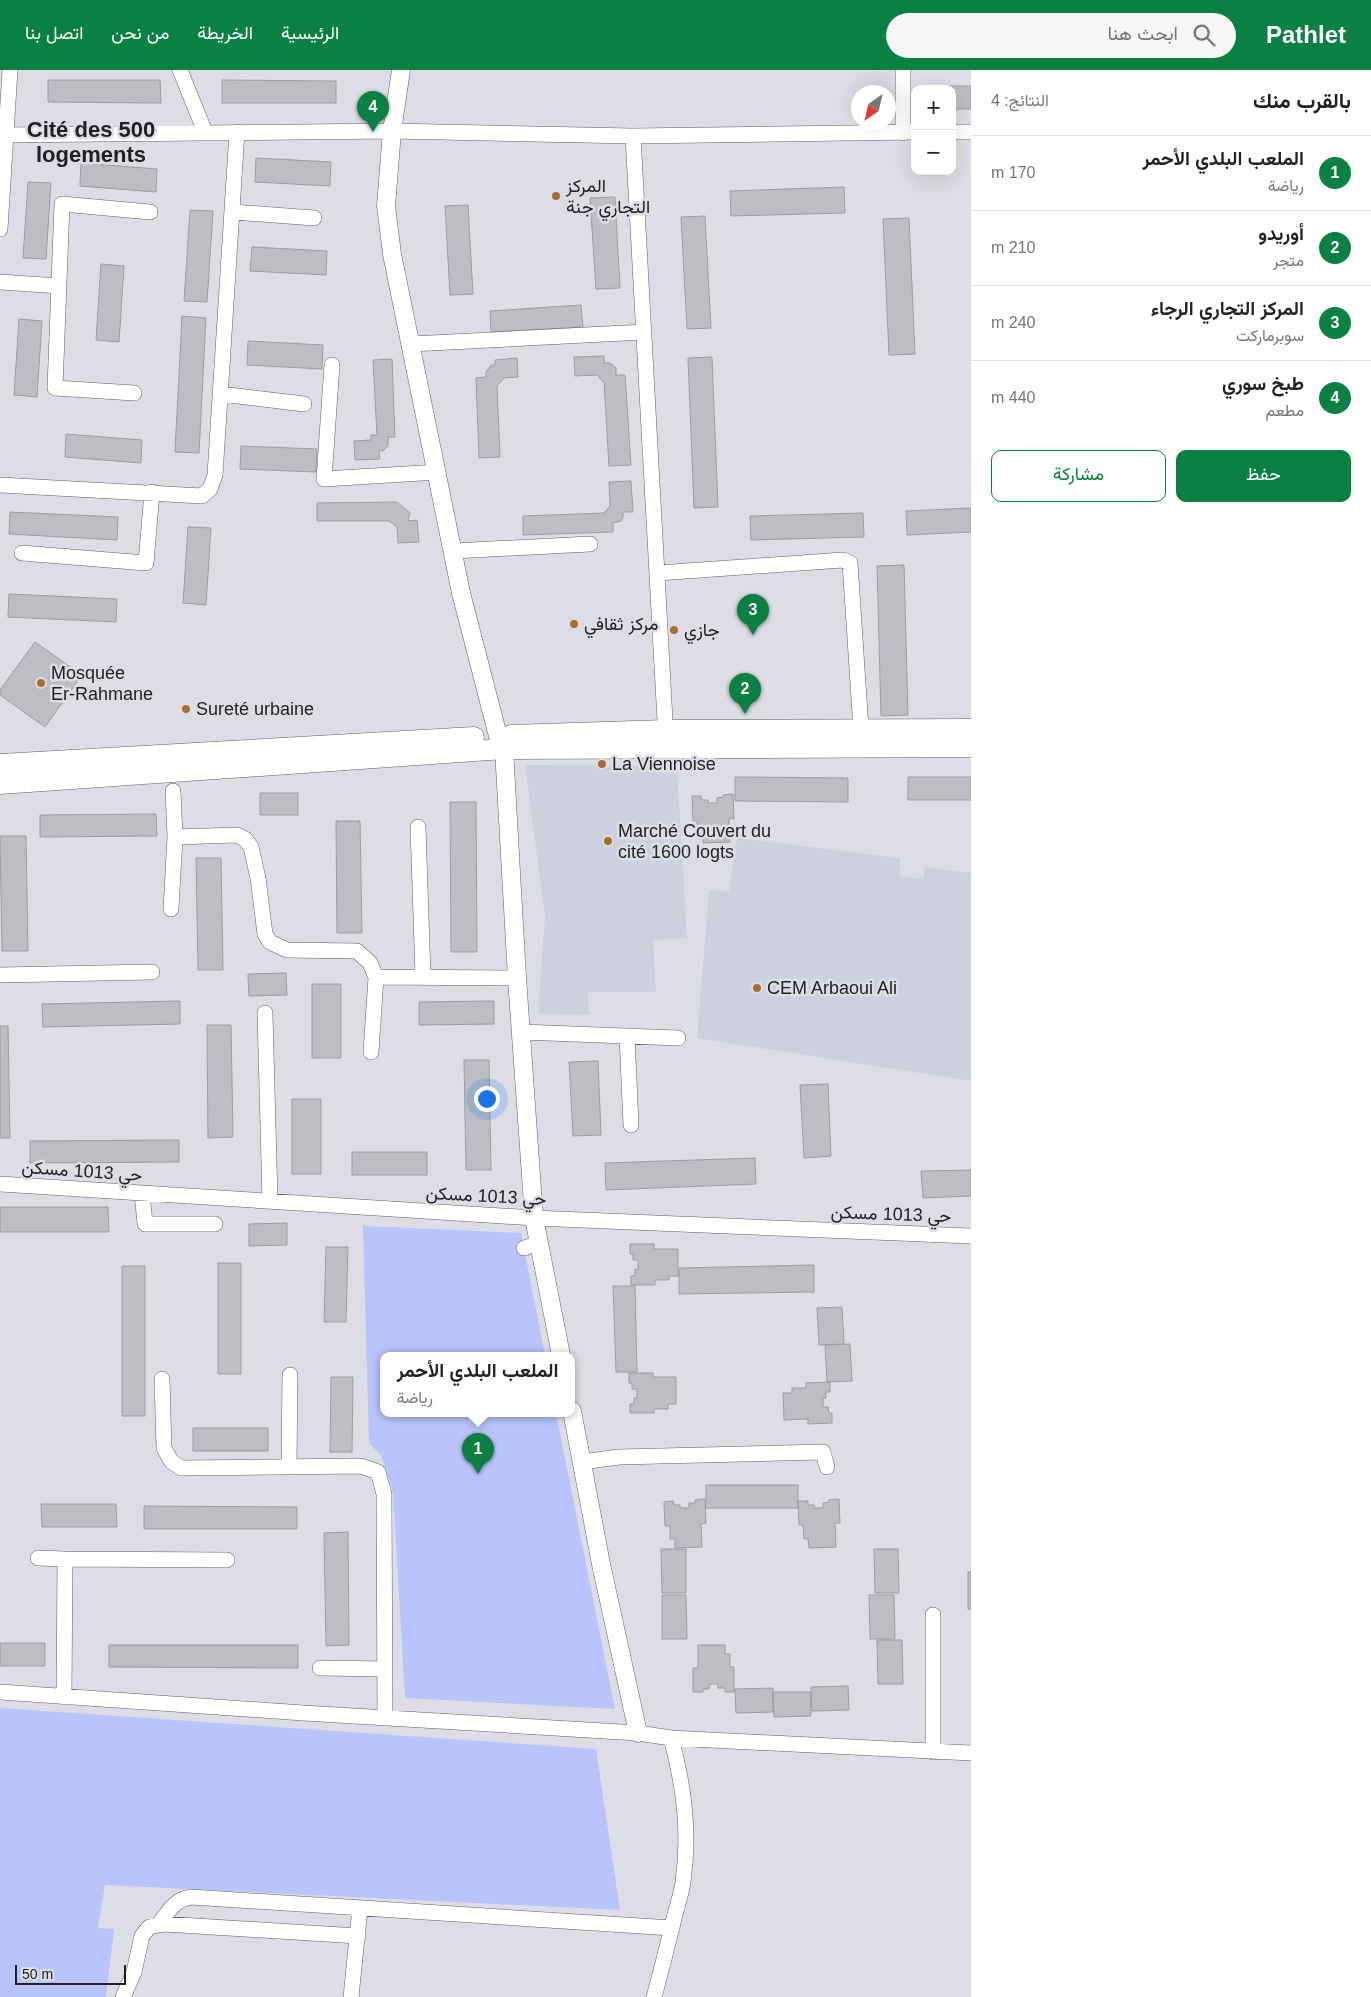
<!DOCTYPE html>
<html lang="ar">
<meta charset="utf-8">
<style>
:root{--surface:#fff;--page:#f6f6f6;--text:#222;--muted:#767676;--line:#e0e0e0;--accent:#0b8043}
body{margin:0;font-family:Arial,Vazirmatn,sans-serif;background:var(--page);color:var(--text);direction:rtl}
.controls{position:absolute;right:15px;top:15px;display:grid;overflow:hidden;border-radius:10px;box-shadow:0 5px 20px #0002}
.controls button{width:45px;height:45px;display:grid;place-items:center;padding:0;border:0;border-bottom:1px solid var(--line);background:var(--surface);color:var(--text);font:25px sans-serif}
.compass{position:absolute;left:851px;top:15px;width:45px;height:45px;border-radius:50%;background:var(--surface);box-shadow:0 5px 20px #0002;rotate:214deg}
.scale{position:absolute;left:15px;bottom:12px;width:111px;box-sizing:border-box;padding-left:5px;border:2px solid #212124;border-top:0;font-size:14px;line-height:18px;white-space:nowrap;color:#212124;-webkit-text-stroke:4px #dddee5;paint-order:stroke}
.you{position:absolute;left:486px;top:1028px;width:18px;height:18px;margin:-12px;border:4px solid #fff;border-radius:50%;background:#1a73e8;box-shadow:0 0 0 8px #1a73e833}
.badge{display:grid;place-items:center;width:32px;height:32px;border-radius:50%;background:var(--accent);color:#fff;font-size:16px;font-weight:700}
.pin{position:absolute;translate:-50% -41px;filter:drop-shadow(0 1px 2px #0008)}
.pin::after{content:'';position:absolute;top:26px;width:18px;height:15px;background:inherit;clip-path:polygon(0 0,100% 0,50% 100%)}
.popup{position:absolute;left:380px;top:1282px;width:195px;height:65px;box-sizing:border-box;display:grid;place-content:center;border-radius:10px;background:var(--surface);filter:drop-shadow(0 1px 4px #0005);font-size:16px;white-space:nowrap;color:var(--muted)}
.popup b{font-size:19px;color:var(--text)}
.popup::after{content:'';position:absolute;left:50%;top:100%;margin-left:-10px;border:10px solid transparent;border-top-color:var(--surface)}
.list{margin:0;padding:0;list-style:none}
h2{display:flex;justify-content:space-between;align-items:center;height:65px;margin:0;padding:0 20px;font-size:21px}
h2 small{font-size:16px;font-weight:400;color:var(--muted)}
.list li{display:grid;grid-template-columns:32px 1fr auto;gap:15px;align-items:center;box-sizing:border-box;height:75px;padding:0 20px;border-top:1px solid var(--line)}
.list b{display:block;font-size:19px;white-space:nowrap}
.list p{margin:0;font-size:16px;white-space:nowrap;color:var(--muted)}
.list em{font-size:16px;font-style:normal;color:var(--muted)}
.actions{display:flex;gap:10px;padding:15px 20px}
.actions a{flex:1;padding:11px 0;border:1px solid var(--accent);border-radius:10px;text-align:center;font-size:18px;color:var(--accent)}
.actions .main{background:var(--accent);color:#fff}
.icon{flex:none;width:28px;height:28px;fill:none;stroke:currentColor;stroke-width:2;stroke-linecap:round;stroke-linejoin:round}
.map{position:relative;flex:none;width:971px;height:1927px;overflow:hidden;direction:ltr}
header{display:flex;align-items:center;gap:30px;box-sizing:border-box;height:70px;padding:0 25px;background:var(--accent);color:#fff}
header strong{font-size:24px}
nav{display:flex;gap:28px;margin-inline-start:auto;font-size:18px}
.search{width:350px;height:45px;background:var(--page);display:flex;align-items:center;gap:12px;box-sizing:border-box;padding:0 18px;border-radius:28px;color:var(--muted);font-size:19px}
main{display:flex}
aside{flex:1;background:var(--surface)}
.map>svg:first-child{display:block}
.built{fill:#cdd0dd}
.green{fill:#b9c4fd}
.building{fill:#bcbec4;stroke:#9b9da2}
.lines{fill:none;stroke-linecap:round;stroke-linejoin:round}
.minor-casing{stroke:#5e6065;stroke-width:16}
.tertiary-casing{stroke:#5e6065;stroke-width:19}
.secondary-casing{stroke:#5e6065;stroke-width:21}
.minor{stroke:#fff;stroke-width:15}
.tertiary{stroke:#fff;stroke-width:18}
.secondary{stroke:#fff;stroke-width:20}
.poi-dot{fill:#ab6c33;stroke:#dddee5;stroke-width:2}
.labels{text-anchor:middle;stroke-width:5;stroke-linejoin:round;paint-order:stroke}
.poi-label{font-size:18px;fill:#212124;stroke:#dddee5;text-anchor:start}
.street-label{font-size:18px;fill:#212124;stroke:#dddee5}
.district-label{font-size:22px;font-weight:bold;fill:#212124;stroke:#dddee5}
</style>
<header>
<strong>Pathlet</strong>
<div class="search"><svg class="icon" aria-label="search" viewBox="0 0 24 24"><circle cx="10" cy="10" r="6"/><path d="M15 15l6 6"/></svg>ابحث هنا</div>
<nav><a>الرئيسية</a><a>الخريطة</a><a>من نحن</a><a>اتصل بنا</a></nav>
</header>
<main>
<aside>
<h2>بالقرب منك<small>النتائج: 4</small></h2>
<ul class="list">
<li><span class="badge">1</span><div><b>الملعب البلدي الأحمر</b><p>رياضة</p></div><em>170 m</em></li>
<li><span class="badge">2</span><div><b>أوريدو</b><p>متجر</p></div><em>210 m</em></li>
<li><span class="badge">3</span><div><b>المركز التجاري الرجاء</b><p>سوبرماركت</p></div><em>240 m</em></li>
<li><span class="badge">4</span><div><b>طبخ سوري</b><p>مطعم</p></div><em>440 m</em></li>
</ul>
<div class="actions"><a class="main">حفظ</a><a>مشاركة</a></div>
</aside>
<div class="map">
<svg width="971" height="1927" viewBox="0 0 971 1927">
<rect width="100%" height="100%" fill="#dddee5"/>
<path class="built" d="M 525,695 L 677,696 L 687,868 L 653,870 L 656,922 L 588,922 L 589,945 L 538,944 L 545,847 Z
M 737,768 L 900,788 L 900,806 L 923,809 L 925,797 L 971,803 L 971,1011 L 697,968 L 709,820 L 729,821 Z"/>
<path class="green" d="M 363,1156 L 521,1163 L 545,1285 L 384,1285 L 384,1343 L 556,1343 L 615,1639 L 405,1628 L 393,1423 L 381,1385 L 369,1373 Z
M 0,1638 L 596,1679 L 620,1840 L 105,1815 L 98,1858 L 114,1859 L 106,1927 L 0,1927 Z"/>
<path class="building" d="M 48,10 L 160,10 L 161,33 L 48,32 Z
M 222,10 L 336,11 L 336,33 L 222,33 Z
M 921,16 L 971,16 L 971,39 L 952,39 L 952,19 L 921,19 Z
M 256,88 L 331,92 L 330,116 L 255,112 Z
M 81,93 L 157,99 L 156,122 L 80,116 Z
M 28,112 L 51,113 L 46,189 L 23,188 Z
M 844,117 L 845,143 L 731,146 L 730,121 Z
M 615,127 L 620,218 L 596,219 L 590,128 Z
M 468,135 L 473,224 L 450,225 L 445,136 Z
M 190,140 L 213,141 L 207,232 L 184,231 Z
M 705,146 L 711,258 L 687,259 L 681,147 Z
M 909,148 L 915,284 L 889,285 L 883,149 Z
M 252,177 L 327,181 L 326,205 L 250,201 Z
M 101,194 L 124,196 L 119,272 L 96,270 Z
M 581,235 L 583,257 L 491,262 L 490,241 Z
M 182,246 L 206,248 L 199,383 L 175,382 Z
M 19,249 L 42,251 L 37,327 L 14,325 Z
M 248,271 L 323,275 L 322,299 L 247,295 Z
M 604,286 L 604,293 L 610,293 L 616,298 L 616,305 L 625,305 L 631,395 L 609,396 L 604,313 L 597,305 L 575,306 L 574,287 Z
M 712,287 L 718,437 L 694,438 L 688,288 Z
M 517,288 L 518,307 L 504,308 L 497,316 L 500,387 L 479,388 L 476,308 L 486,307 L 486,302 L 491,295 L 495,295 L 495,290 Z
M 392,289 L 395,367 L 388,367 L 388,376 L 383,381 L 379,381 L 380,389 L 355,390 L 354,371 L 371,370 L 371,365 L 377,365 L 373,290 Z
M 66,364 L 142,370 L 141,393 L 65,387 Z
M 241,376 L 317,379 L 316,402 L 240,399 Z
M 631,411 L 633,442 L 623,442 L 623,447 L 621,451 L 613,453 L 613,462 L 523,465 L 523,446 L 604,443 L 610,436 L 609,412 Z
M 397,432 L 410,443 L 408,451 L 417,450 L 419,472 L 398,473 L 397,457 L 389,451 L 317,451 L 317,433 Z
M 971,438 L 971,462 L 907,465 L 906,441 Z
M 10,442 L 118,447 L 117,470 L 9,464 Z
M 863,443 L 864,467 L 751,470 L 750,446 Z
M 188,457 L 211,458 L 206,535 L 183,533 Z
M 904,495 L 908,645 L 881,646 L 877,496 Z
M 9,524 L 117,529 L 116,552 L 8,547 Z
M 35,572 L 82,605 L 45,657 L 0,625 L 0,620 Z
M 735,707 L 848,708 L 848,732 L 735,731 Z
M 908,707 L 971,707 L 971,730 L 908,730 Z
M 260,723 L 298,723 L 298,745 L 260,745 Z
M 733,724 L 734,749 L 729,748 L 730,772 L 703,773 L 703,764 L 698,764 L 697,751 L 693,751 L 692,726 L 701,726 L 702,730 L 708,730 L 708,733 L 717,733 L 717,728 L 723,727 L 723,725 Z
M 450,732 L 476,732 L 477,882 L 451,882 Z
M 156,744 L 157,766 L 40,767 L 40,745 Z
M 336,751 L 360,751 L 362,863 L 337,863 Z
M 0,766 L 26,766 L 28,881 L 2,881 Z
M 196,788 L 221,788 L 223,900 L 198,900 Z
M 286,903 L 287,925 L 249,926 L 248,904 Z
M 312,914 L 341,914 L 341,988 L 312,988 Z
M 180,931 L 180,954 L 43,957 L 42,934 Z
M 494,931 L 494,954 L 419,955 L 419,932 Z
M 207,955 L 231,955 L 233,1067 L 208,1068 Z
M 0,956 L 8,956 L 10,1068 L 0,1068 Z
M 464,990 L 489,990 L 491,1100 L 466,1100 Z
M 598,991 L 601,1065 L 573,1066 L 569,992 Z
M 828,1014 L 831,1086 L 804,1088 L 800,1015 Z
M 292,1029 L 321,1029 L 321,1104 L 292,1104 Z
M 179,1070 L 179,1092 L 30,1093 L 30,1071 Z
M 352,1082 L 427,1082 L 427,1105 L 352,1105 Z
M 755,1088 L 756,1114 L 606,1120 L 605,1093 Z
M 971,1100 L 971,1126 L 923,1128 L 921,1101 Z
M 0,1137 L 108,1137 L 109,1162 L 0,1162 Z
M 287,1153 L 287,1175 L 249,1176 L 249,1154 Z
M 630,1174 L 654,1174 L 654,1179 L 678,1179 L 678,1206 L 669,1206 L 669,1210 L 655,1210 L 655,1215 L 631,1215 L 631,1206 L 635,1206 L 635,1199 L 638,1200 L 638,1190 L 633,1190 L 633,1184 L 630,1184 Z
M 326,1177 L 348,1177 L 346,1252 L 324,1252 Z
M 218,1193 L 241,1193 L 241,1304 L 218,1304 Z
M 814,1195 L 814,1222 L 679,1224 L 679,1198 Z
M 122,1196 L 145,1196 L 145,1346 L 122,1346 Z
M 613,1216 L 635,1216 L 637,1302 L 616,1302 Z
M 842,1237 L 844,1274 L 819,1275 L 817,1238 Z
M 850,1274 L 852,1311 L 827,1312 L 825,1275 Z
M 629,1303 L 653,1303 L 653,1307 L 676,1307 L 676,1334 L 668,1334 L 668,1339 L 654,1339 L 654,1343 L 630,1343 L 630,1334 L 634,1334 L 634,1328 L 637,1328 L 637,1319 L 632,1319 L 632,1313 L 629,1313 Z
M 331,1307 L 353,1307 L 352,1382 L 330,1382 Z
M 830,1312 L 830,1322 L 826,1322 L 826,1328 L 823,1328 L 823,1337 L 828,1337 L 829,1343 L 832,1343 L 832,1353 L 808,1354 L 808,1349 L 784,1350 L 783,1323 L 792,1323 L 792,1318 L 806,1318 L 806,1313 Z
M 193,1358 L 268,1358 L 268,1381 L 193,1381 Z
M 706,1415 L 798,1415 L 798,1438 L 706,1438 Z
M 705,1429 L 706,1453 L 701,1454 L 702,1477 L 675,1478 L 675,1469 L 670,1469 L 670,1456 L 665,1456 L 664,1432 L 673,1431 L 674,1435 L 680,1435 L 680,1438 L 689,1438 L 689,1433 L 695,1433 L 695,1430 Z
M 839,1429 L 840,1453 L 835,1453 L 836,1477 L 809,1478 L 808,1469 L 804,1469 L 803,1455 L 799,1455 L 798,1431 L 808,1431 L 808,1435 L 814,1435 L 814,1438 L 823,1438 L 823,1433 L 829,1432 L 829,1430 Z
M 41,1434 L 116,1434 L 117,1457 L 42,1457 Z
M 144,1436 L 297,1437 L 297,1459 L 144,1459 Z
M 348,1462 L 349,1575 L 326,1576 L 324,1463 Z
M 661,1479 L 686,1479 L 686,1523 L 662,1523 Z
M 874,1479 L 898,1479 L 899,1523 L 875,1523 Z
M 968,1502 L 971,1502 L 971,1539 L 968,1539 Z
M 662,1525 L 686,1525 L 687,1569 L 662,1569 Z
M 869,1525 L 894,1525 L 895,1569 L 870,1569 Z
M 877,1570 L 902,1570 L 903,1614 L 878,1614 Z
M 0,1573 L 45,1573 L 45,1596 L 0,1596 Z
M 109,1575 L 298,1575 L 298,1598 L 109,1597 Z
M 698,1575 L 725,1575 L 725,1584 L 730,1584 L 730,1597 L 734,1597 L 734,1622 L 725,1622 L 725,1618 L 718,1618 L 718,1614 L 709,1614 L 709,1619 L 703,1619 L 703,1622 L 693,1622 L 693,1598 L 698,1598 Z
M 848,1616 L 849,1640 L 812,1641 L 811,1617 Z
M 773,1618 L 773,1642 L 736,1643 L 735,1619 Z
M 773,1622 L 810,1622 L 811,1646 L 774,1647 Z"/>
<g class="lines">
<defs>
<path id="minor" d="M 180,0 L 205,62
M 952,62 L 971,62
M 903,63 L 903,0
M 0,65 L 392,61 L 633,66 L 915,62
M 633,66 L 666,669
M 233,142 L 314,148
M 0,159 L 10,0
M 0,212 L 59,216
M 411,274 L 644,262
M 332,295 L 324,409 L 438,402
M 134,323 L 55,318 L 62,134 L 150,142
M 221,324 L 304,334
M 0,415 L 202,426 L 210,419 L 215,405 L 237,62
M 453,481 L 590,474
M 22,483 L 146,493 L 152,422
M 658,503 L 843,490 L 850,493 L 861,659
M 173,721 L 175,767 L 237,765 L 245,769 L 251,777 L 258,808 L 265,864 L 270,872 L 287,880 L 357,881 L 370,893 L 376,907 L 517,908
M 418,757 L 423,907
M 171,839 L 175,767
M 0,905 L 152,902
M 265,943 L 270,1131
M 521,962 L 678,968
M 627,966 L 631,1055
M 371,982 L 376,907
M 0,1114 L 534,1148 L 971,1166
M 142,1123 L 145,1154 L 215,1154
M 524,1178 L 539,1173
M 162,1309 L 164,1378 L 171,1391 L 181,1398 L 361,1396 L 378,1402 L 384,1424 L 385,1648
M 582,1392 L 619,1387 L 823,1382 L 827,1397
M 289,1397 L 290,1305
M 38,1488 L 65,1489
M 320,1598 L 385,1599
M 0,1622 L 303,1643 L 638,1663 L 671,1668 L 971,1683
M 64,1627 L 65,1489 L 227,1490
M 933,1682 L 933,1545
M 159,1854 C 168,1842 175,1829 191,1827 L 672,1858
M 123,1927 L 134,1902 L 142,1866 L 149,1857 L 164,1854 L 358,1866
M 351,1927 L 360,1838
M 654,1927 C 661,1902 667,1877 673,1853 C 676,1839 681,1826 683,1812 C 690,1762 684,1716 671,1668"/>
<path id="tertiary" d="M 401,0 L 392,61 L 386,136 L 392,184 L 461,523 L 498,666 L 504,679 L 517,908 L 534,1148 L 561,1285
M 572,1341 L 601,1494 L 638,1663"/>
<path id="secondary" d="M 511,665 L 666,660 L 971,659
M 0,694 L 474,667
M 0,714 L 504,679 L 971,677"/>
</defs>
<use href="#minor" class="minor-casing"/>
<use href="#tertiary" class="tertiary-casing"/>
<use href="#secondary" class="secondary-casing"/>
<use href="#minor" class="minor"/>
<use href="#tertiary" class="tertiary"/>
<use href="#secondary" class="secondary"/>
</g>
<g class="poi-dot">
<circle cx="556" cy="126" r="5"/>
<circle cx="574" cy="554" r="5"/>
<circle cx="674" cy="560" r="5"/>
<circle cx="41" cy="613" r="5"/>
<circle cx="186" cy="639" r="5"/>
<circle cx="602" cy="694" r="5"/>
<circle cx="608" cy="771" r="5"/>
<circle cx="757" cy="918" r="5"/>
</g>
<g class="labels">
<g class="poi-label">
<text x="566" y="122">المركز<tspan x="566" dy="21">التجاري جنة</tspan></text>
<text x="584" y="560">مركز ثقافي</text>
<text x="684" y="566">جازي</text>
<text x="51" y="609">Mosquée<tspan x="51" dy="21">Er-Rahmane</tspan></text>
<text x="196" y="645">Sureté urbaine</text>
<text x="612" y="700">La Viennoise</text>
<text x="618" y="767">Marché Couvert du<tspan x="618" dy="21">cité 1600 logts</tspan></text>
<text x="767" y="924">CEM Arbaoui Ali</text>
</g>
<g class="street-label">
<text transform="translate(82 1101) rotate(4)" y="6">حي 1013 مسكن</text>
<text transform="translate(486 1126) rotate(3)" y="6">حي 1013 مسكن</text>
<text transform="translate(891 1144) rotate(2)" y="6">حي 1013 مسكن</text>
</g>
<g class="district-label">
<text x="91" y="67">Cité des 500<tspan x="91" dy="25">logements</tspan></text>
</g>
</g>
</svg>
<div class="controls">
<button>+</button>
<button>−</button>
</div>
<svg class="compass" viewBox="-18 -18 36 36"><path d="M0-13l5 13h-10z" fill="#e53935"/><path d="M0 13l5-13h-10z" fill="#767676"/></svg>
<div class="scale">50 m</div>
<div class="you"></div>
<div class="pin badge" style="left:478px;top:1404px">1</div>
<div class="popup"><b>الملعب البلدي الأحمر</b>رياضة</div>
<div class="pin badge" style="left:745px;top:644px">2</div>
<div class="pin badge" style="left:753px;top:565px">3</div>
<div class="pin badge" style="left:373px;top:62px">4</div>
</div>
</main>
